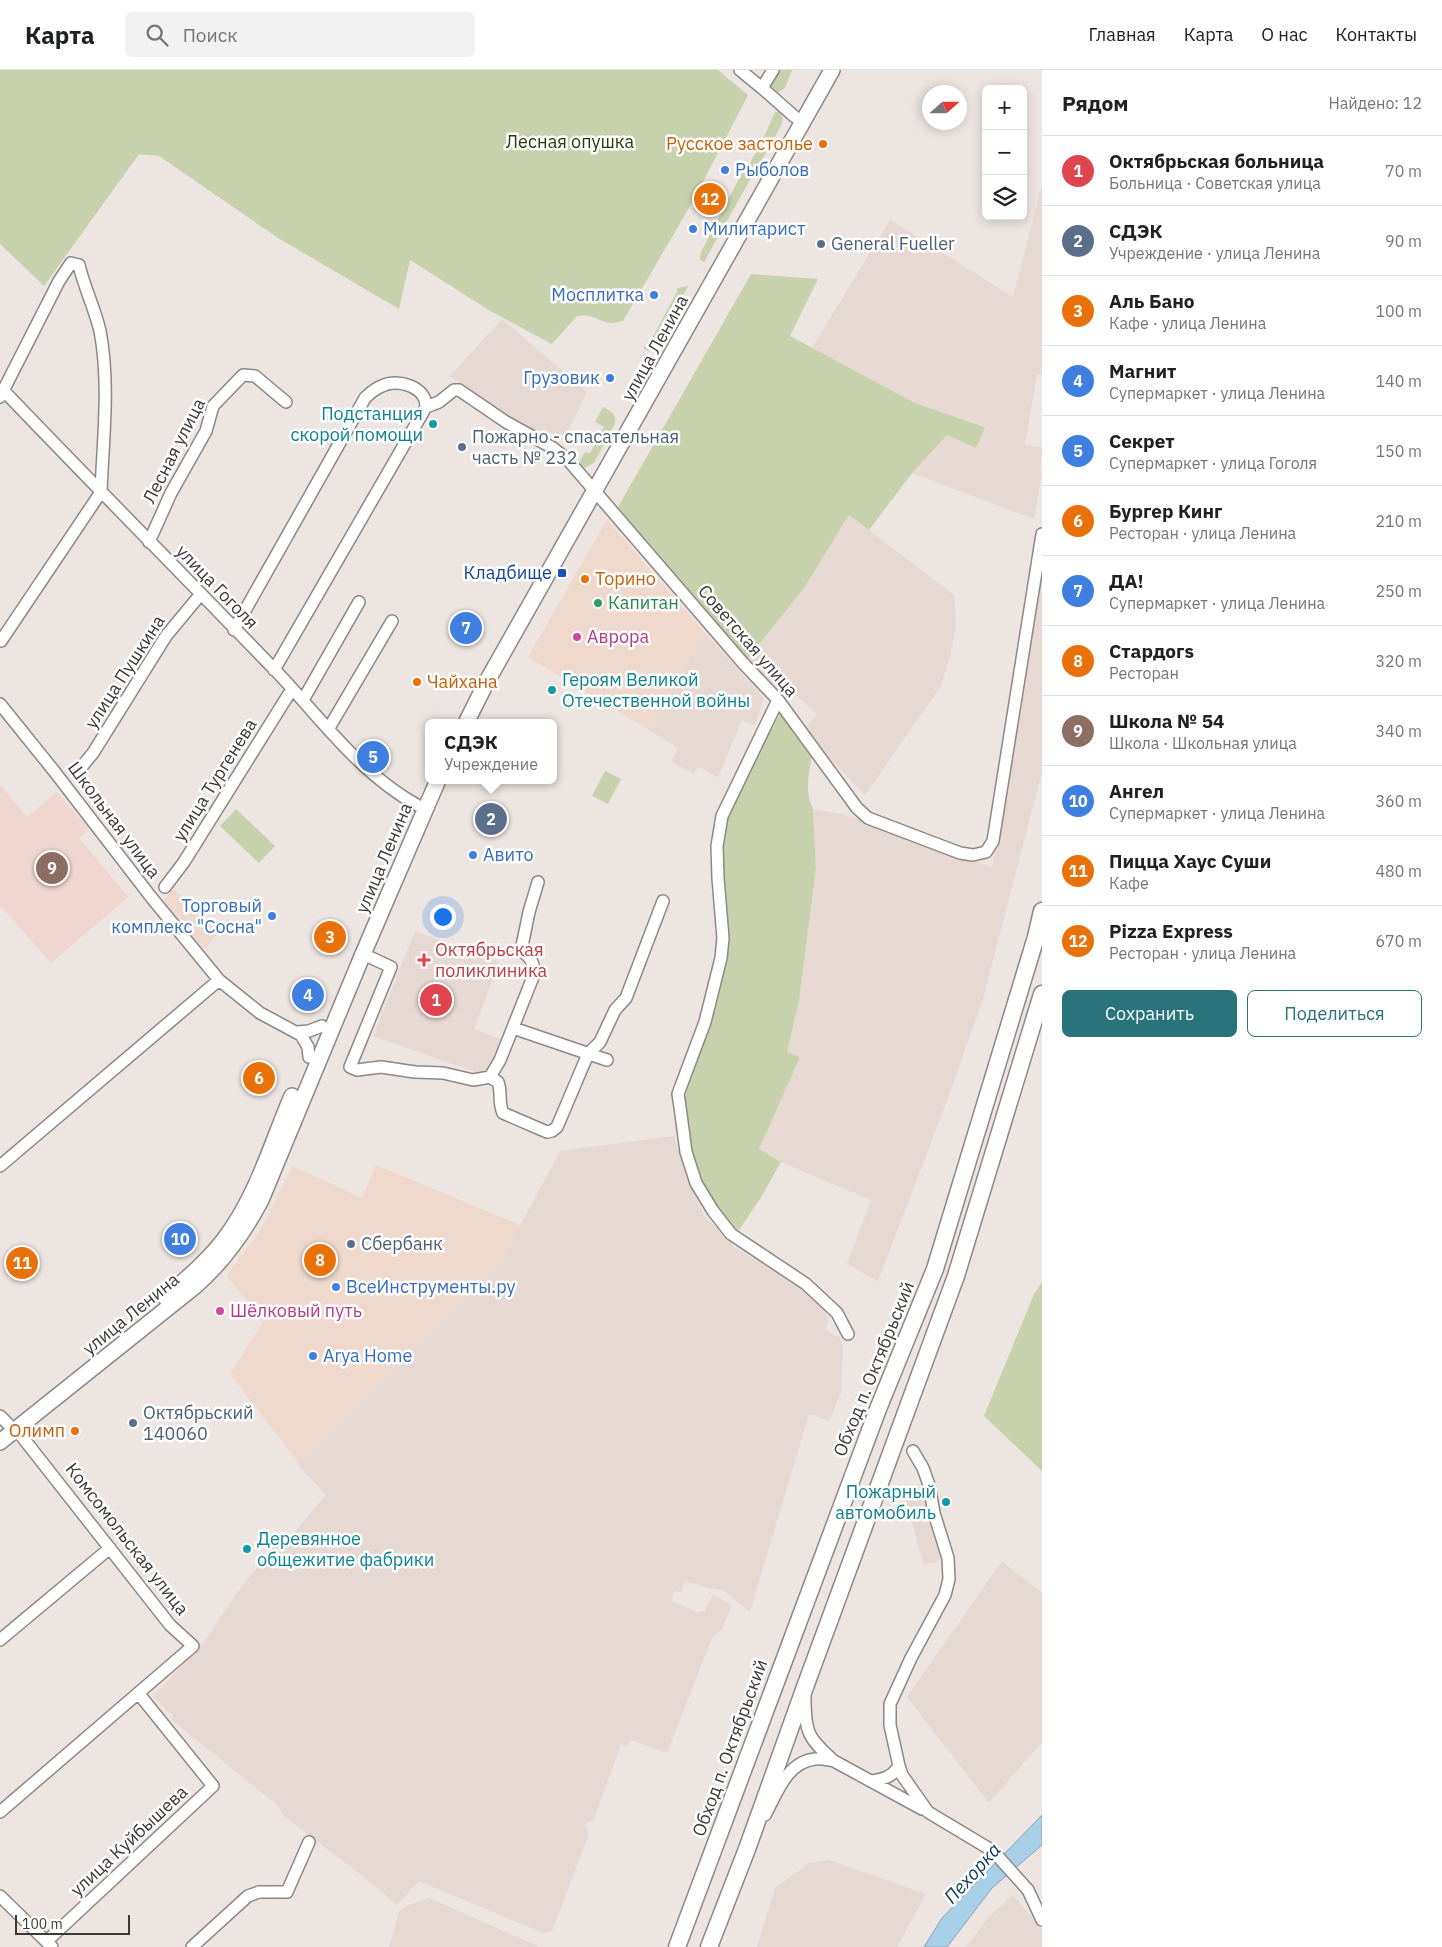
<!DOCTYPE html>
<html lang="ru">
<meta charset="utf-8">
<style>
:root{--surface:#fff;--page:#f2f2f2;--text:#202124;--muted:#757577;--line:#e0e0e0;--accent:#29737a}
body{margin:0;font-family:"IBM Plex Sans",sans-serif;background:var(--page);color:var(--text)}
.controls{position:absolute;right:15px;top:15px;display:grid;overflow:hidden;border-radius:8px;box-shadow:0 2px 12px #0003}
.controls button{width:45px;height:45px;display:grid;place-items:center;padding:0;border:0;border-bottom:1px solid var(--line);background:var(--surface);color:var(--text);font:25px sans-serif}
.compass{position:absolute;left:922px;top:15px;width:45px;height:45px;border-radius:50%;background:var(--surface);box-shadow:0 2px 12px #0003;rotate:69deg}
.scale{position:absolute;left:15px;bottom:12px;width:115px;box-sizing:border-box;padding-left:5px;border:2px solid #3b3837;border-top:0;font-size:14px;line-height:18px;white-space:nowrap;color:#3b3837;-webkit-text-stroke:4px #fff;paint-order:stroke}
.you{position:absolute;left:442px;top:846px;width:18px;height:18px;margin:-12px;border:4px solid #fff;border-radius:50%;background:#1a73e8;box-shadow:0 0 0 8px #1a73e833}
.badge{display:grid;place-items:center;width:32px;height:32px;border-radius:50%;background:var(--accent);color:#fff;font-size:16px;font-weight:700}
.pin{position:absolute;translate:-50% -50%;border:2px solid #fff;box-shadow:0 1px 5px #0006}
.popup{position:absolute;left:425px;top:649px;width:132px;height:65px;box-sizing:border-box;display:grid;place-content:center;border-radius:8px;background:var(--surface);filter:drop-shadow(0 1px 4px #0005);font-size:16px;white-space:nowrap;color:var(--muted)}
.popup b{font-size:19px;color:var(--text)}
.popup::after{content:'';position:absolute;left:50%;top:100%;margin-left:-10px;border:10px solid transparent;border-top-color:var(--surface)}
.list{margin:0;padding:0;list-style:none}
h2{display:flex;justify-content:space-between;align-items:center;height:65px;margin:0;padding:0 20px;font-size:21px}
h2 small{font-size:16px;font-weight:400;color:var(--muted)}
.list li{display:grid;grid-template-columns:32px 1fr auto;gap:15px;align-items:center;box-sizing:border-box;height:70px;padding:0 20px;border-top:1px solid var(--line)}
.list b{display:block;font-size:19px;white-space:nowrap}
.list p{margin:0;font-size:16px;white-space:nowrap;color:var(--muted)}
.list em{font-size:16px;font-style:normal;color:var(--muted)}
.actions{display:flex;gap:10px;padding:15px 20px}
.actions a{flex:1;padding:11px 0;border:1px solid var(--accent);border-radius:8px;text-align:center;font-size:18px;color:var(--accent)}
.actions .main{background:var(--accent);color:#fff}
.icon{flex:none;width:28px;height:28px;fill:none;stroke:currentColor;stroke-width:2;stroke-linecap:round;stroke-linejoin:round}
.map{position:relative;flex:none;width:1042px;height:1877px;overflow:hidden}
header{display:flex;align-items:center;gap:30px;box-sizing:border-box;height:70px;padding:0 25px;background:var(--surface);border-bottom:1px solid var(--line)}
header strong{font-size:24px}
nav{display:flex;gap:28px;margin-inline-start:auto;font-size:18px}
.search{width:350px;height:45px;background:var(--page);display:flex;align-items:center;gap:12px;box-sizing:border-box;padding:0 18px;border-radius:8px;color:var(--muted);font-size:19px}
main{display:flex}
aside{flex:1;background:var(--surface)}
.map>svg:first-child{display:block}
.commercial{fill:#efd8cc}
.built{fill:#e6d8d2}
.education{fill:#f0d6d0}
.green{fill:#c7d2ac}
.water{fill:#a9d0e9;stroke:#88a2b4}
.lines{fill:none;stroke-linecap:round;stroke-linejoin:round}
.minor-casing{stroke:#8e8885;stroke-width:14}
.major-casing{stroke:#8e8885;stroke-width:18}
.highway-casing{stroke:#8e8885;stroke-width:19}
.minor{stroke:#fff;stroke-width:11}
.major{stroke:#fff;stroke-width:15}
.highway{stroke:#fff;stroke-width:16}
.food-dot{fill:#e8710a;stroke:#fff;stroke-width:2}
.shop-dot{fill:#3f7fe0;stroke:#fff;stroke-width:2}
.service-dot{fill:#5c6f8a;stroke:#fff;stroke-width:2}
.culture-dot{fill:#0f9aa8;stroke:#fff;stroke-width:2}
.transit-dot{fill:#1a4fb4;stroke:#fff;stroke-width:2}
.leisure-dot{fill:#2e9e5b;stroke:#fff;stroke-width:2}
.hotel-dot{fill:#d1479c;stroke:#fff;stroke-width:2}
.health-dot{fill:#e0444e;stroke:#fff;stroke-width:2}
.labels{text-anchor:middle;stroke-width:5;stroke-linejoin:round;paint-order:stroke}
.park-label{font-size:18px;fill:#2e380b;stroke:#fff}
.food-label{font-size:18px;fill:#c56008;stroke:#fff;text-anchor:end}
.shop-label{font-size:18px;fill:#366cbe;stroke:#fff;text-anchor:start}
.service-label{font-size:18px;fill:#4e5e75;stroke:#fff;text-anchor:start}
.street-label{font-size:18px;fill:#3b3837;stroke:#fff}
.culture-label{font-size:18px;fill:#0d838f;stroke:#fff;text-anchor:end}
.transit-label{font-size:18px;fill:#164399;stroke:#fff;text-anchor:end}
.leisure-label{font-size:18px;fill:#27864d;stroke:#fff;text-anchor:start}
.hotel-label{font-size:18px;fill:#b23c85;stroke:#fff;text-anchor:start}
.health-label{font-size:18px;fill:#be3a42;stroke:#fff;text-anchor:start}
.water-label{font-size:19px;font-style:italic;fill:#063b53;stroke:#fff}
</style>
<header>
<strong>Карта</strong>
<div class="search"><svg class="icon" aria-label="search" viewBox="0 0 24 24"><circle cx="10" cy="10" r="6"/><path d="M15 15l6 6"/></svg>Поиск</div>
<nav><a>Главная</a><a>Карта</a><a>О нас</a><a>Контакты</a></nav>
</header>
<main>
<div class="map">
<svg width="1042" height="1877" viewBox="0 0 1042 1877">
<rect width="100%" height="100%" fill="#ece5e2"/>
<path class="commercial" d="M 607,450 L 705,563 L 651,661 L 528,587 Z
M 174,819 L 219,862 L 205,879 L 162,832 Z
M 376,1095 L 520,1155 L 504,1186 L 298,1392 L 230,1304 L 263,1252 L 227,1206 L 238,1189 L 254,1170 L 266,1150 L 292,1096 L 362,1128 Z"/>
<path class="built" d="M 1042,116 L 1042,305 L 1037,304 L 1025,374 L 1042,378 L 1040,403 L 1042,404 L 1034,449 L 912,403 L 947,365 L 976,378 L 985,356 L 915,333 L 812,278 L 890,150 L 1013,227 L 1037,135 L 1038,126 Z
M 502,249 L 587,322 L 563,371 L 548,361 L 542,365 L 498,341 L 450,306 Z
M 849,445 L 954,525 L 956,558 L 950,586 L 941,616 L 865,725 L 803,660 L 817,644 L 785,615 L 778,622 L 746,591 L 804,518 Z
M 1042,497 L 1042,701 L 983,929 L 948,1028 L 878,1211 L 847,1194 L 871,1130 L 781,1092 L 759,1079 L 799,987 L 787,983 L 799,931 L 816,798 L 813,739 L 843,744 L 992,797 L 1016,650 L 1020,648 L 1021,644 L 1022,641 L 1019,637 Z
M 705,563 L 764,628 L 755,656 L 742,650 L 718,707 L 698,697 L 694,704 L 671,692 L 678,678 L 651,661 Z
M 415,861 L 499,892 L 474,959 L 501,969 L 487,1006 L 373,966 Z
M 674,1066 L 684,1099 L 703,1144 L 735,1178 L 782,1205 L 819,1232 L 829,1250 L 825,1259 L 839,1267 L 843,1277 L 841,1323 L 829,1351 L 809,1344 L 750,1542 L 723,1520 L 705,1517 L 685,1511 L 681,1522 L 674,1521 L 671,1531 L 697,1542 L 705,1541 L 713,1525 L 732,1535 L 722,1559 L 712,1568 L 667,1683 L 631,1670 L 628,1676 L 621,1674 L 594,1749 L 585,1754 L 589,1764 L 552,1861 L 543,1863 L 419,1811 L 397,1835 L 369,1811 L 285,1747 L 278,1736 L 172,1650 L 173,1646 L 153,1627 L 204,1572 L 237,1523 L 279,1469 L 293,1464 L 326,1425 L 300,1397 L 298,1392 L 504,1186 L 560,1081 Z
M 922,1420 L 941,1490 L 924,1495 L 904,1424 Z
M 1002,1491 L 1042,1523 L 1042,1672 L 989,1733 L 907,1627 Z
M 829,1790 L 926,1824 L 897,1877 L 757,1877 L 775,1818 L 809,1793 Z
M 1013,1825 L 1042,1860 L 1042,1877 L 966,1877 L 987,1849 Z
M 429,1828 L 538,1876 L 538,1877 L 389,1877 L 399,1842 L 407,1836 Z"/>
<path class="education" d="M 0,715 L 27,747 L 57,722 L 89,759 L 79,768 L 128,827 L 51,893 L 0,835 Z"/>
<path class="green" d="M 0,0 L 718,0 L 748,25 L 693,131 L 623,251 C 620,251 614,253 611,253 C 599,252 593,243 577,246 L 552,274 L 492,242 L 410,190 L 399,239 L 278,168 L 159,86 L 139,84 L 44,216 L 0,174 Z
M 780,0 L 792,0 L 785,18 L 776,24 L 770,17 Z
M 779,41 L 783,48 L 781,56 L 757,98 L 749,95 L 763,69 L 775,42 Z
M 742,103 L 752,106 L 704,192 L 700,190 L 701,182 Z
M 751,204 L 818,209 L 790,266 L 915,333 L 985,357 L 976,378 L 947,365 L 912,403 L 869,460 L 849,445 L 804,518 L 746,591 L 618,437 Z
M 688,216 L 654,278 L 649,281 L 644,279 L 644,277 L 649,274 L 677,222 L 677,218 Z
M 603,337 C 611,341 617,345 615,354 L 594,393 L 585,398 L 582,397 L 580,391 L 585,382 L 590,383 L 604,357 L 595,352 Z
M 780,644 L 812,685 C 809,703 804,721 813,739 L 816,798 L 799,931 L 787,982 L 800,987 L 759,1079 L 781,1092 L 760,1129 L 739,1160 L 724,1152 L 709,1131 L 693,1095 L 684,1033 L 687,1015 L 717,929 L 726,896 L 727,868 L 718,803 L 724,744 Z
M 605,701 L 621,709 L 608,734 L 592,726 Z
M 236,739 L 275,776 L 259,793 L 220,756 Z
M 1042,1212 L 1042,1401 L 984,1346 L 1034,1224 Z"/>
<path class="water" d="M 1042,1745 L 1042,1775 L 992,1818 L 947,1877 L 924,1877 L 942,1848 Z"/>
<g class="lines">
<defs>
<path id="minor" d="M 740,0 L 762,18
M 773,0 L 762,18 L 795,47
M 4,321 C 94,415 185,507 275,600 C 320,647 359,703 417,735
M 0,327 L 59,211 L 71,193 L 79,195 C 84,217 95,239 100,261 C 110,313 103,369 101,422
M 149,472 L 171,423 L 206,361 L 213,336 L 243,305 L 255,306 L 286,332
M 234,560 L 365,328 C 370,323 376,318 382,316 C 398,308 427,317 426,337
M 1,571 L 101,422
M 274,600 L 426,337 L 439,332 L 454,320 L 459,320 L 506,352 L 553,378 L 568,390 L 743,593 L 778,630 L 857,738 L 868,748 L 960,783 L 973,785 L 986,782 L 993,771 L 1042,464
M 303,630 L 359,532
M 778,630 L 722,746 L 717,776 L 718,808 L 723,868 L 721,888 L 705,952 L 678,1024 L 680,1037 L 686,1082 L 696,1113 L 713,1141 L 731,1164 L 806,1214 L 837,1243 L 848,1264
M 0,634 L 54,701 L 151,827 L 219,910 L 260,943 L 301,965 L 308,977 L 309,987
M 329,658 L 392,551
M 79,700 L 93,683 L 166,566 L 200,525
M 165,817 L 184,792 L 292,619
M 363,884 L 391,897 L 350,997 L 357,1000 L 381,997 L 415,1002 L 443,1003 L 473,1010 L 490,1007 L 500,990 L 535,902 C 533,892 530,886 521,881 L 529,842 L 538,812
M 513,958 L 607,990
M 297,962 L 309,961 L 322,956
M 490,1007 L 498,1012 C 502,1022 498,1033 503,1043 L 547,1062 L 552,1061 L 557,1057 L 588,984 L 600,972 L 615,940 L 626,928 L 663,831
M 0,1096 L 219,910
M 0,1346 L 8,1354
M 913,1381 L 923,1398 L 929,1415 L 934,1443 L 948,1488 L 949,1509 L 945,1525 L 911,1588 L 890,1634 L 890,1655 L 899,1696 L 902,1705 L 928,1742 L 993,1781 L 1028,1820 L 1042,1850
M 0,1570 L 110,1478
M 805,1628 C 805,1663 808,1668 834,1691 L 922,1739
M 872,1711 C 884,1709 892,1707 899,1696
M 0,1742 L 193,1576 L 170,1555 L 16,1359
M 765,1745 C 777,1723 787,1692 815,1689 C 821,1688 828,1690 834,1691
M 0,1826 L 52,1877
M 47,1871 L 213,1716 L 139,1624
M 192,1877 L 248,1826 L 259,1822 L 287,1822 L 309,1772"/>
<path id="major" d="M 466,653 L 486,613 L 832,0
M 165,1227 C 186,1210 206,1193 223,1171 C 256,1129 271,1075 292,1026
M 0,1372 L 194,1217 C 223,1192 243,1164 261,1130 L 363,884 L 438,710"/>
<path id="highway" d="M 677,1877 L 878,1339 L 935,1199 L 1036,867 L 1042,841
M 709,1877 L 747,1779 L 805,1617 L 956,1206 L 1042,924"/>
</defs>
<use href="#minor" class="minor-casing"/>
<use href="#major" class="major-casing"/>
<use href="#highway" class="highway-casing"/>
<use href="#minor" class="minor"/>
<use href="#major" class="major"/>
<use href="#highway" class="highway"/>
</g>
<g class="food-dot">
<circle cx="823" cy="74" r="5"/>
<circle cx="585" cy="509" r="5"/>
<circle cx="417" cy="612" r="5"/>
<circle cx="75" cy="1361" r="5"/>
</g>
<g class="shop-dot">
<circle cx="725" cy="100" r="5"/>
<circle cx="693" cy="159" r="5"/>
<circle cx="654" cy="225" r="5"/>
<circle cx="610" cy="308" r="5"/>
<circle cx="473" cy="785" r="5"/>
<circle cx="272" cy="846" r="5"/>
<circle cx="336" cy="1217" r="5"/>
<circle cx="313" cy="1286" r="5"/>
</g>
<g class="service-dot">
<circle cx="821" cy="174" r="5"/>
<circle cx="462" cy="377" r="5"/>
<circle cx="351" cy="1174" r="5"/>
<circle cx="133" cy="1353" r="5"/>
</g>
<g class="culture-dot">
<circle cx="433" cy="354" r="5"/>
<circle cx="552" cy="620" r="5"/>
<circle cx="946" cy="1432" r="5"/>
<circle cx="247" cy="1479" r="5"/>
</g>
<rect class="transit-dot" x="557" y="498" width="10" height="10" rx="2.5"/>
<circle class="leisure-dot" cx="598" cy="533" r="5"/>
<g class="hotel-dot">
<circle cx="577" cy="567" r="5"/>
<circle cx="220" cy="1241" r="5"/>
</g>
<path class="health-dot" d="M421.5 882.5h5v5h5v5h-5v5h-5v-5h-5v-5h5z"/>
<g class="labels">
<g class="park-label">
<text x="570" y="78">Лесная опушка</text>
</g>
<g class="food-label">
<text x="813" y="80">Русское застолье</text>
<text x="595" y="515" text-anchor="start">Торино</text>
<text x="427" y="618" text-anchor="start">Чайхана</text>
<text x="65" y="1367">Олимп</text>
</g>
<g class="shop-label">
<text x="735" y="106">Рыболов</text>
<text x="703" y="165">Милитарист</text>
<text x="644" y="231" text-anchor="end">Мосплитка</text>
<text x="600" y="314" text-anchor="end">Грузовик</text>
<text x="483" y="791">Авито</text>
<text x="262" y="842" text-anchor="end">Торговый<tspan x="262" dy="21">комплекс "Сосна"</tspan></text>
<text x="346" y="1223">ВсеИнструменты.ру</text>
<text x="323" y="1292">Arya Home</text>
</g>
<g class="service-label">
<text x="831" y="180">General Fueller</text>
<text x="472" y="373">Пожарно - спасательная<tspan x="472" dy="21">часть № 232</tspan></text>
<text x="361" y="1180">Сбербанк</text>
<text x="143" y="1349">Октябрьский<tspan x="143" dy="21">140060</tspan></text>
</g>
<g class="street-label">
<text transform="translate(655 278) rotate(-61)" y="6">улица Ленина</text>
<text transform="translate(174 381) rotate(-63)" y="6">Лесная улица</text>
<text transform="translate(217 517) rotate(46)" y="6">улица Гоголя</text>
<text transform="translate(748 571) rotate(49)" y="6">Советская улица</text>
<text transform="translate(125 602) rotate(-57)" y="6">улица Пушкина</text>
<text transform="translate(215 710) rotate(-58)" y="6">улица Тургенева</text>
<text transform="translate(114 750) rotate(53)" y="6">Школьная улица</text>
<text transform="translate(384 788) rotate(-67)" y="6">улица Ленина</text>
<text transform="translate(131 1244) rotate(-39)" y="6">улица Ленина</text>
<text transform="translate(874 1299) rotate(-68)" y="6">Обход п. Октябрьский</text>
<text transform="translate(127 1469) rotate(52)" y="6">Комсомольская улица</text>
<text transform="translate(730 1678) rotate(-70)" y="6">Обход п. Октябрьский</text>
<text transform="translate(129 1771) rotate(-43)" y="6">улица Куйбышева</text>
</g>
<g class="culture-label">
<text x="423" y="350">Подстанция<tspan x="423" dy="21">скорой помощи</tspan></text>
<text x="562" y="616" text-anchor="start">Героям Великой<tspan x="562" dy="21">Отечественной войны</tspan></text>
<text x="936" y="1428">Пожарный<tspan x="936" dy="21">автомобиль</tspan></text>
<text x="257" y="1475" text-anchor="start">Деревянное<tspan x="257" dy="21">общежитие фабрики</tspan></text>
</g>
<g class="transit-label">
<text x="552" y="509">Кладбище</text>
</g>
<g class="leisure-label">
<text x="608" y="539">Капитан</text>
</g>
<g class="hotel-label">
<text x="587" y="573">Аврора</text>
<text x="230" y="1247">Шёлковый путь</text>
</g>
<g class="health-label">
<text x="435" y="886">Октябрьская<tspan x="435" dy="21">поликлиника</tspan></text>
</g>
<g class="water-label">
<text transform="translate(972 1803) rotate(-48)" y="7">Пехорка</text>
</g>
</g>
</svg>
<div class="controls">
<button>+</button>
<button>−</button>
<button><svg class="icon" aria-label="layers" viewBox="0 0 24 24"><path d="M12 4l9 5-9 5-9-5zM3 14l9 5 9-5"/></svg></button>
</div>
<svg class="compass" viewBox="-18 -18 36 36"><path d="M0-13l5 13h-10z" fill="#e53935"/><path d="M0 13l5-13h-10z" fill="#757577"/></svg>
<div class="scale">100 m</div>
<div class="you"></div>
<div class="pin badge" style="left:436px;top:930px;background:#e0444e">1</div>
<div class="pin badge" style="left:491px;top:749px;background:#5c6f8a">2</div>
<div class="popup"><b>СДЭК</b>Учреждение</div>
<div class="pin badge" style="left:330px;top:867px;background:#e8710a">3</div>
<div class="pin badge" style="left:308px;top:925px;background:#3f7fe0">4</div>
<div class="pin badge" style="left:373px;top:687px;background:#3f7fe0">5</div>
<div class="pin badge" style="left:259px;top:1008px;background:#e8710a">6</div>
<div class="pin badge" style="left:466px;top:558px;background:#3f7fe0">7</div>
<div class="pin badge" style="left:320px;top:1190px;background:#e8710a">8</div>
<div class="pin badge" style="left:52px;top:798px;background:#8d6e63">9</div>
<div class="pin badge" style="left:180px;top:1169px;background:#3f7fe0">10</div>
<div class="pin badge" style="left:22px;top:1193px;background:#e8710a">11</div>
<div class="pin badge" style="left:710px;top:129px;background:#e8710a">12</div>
</div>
<aside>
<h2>Рядом<small>Найдено: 12</small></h2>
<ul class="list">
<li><span class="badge" style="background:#e0444e">1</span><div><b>Октябрьская больница</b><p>Больница · Советская улица</p></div><em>70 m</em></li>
<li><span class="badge" style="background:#5c6f8a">2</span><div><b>СДЭК</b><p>Учреждение · улица Ленина</p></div><em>90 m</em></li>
<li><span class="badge" style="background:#e8710a">3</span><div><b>Аль Бано</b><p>Кафе · улица Ленина</p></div><em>100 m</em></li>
<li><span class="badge" style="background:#3f7fe0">4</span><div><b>Магнит</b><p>Супермаркет · улица Ленина</p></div><em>140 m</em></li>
<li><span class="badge" style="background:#3f7fe0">5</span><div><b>Секрет</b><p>Супермаркет · улица Гоголя</p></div><em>150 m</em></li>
<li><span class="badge" style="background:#e8710a">6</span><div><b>Бургер Кинг</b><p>Ресторан · улица Ленина</p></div><em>210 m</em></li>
<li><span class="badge" style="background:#3f7fe0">7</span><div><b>ДА!</b><p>Супермаркет · улица Ленина</p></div><em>250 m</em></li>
<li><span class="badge" style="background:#e8710a">8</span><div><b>Стардогs</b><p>Ресторан</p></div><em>320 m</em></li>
<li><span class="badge" style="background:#8d6e63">9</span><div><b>Школа № 54</b><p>Школа · Школьная улица</p></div><em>340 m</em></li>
<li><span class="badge" style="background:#3f7fe0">10</span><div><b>Ангел</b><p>Супермаркет · улица Ленина</p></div><em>360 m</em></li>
<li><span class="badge" style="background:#e8710a">11</span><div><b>Пицца Хаус Суши</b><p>Кафе</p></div><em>480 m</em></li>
<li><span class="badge" style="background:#e8710a">12</span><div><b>Pizza Express</b><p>Ресторан · улица Ленина</p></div><em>670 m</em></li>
</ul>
<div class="actions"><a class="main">Сохранить</a><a>Поделиться</a></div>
</aside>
</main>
